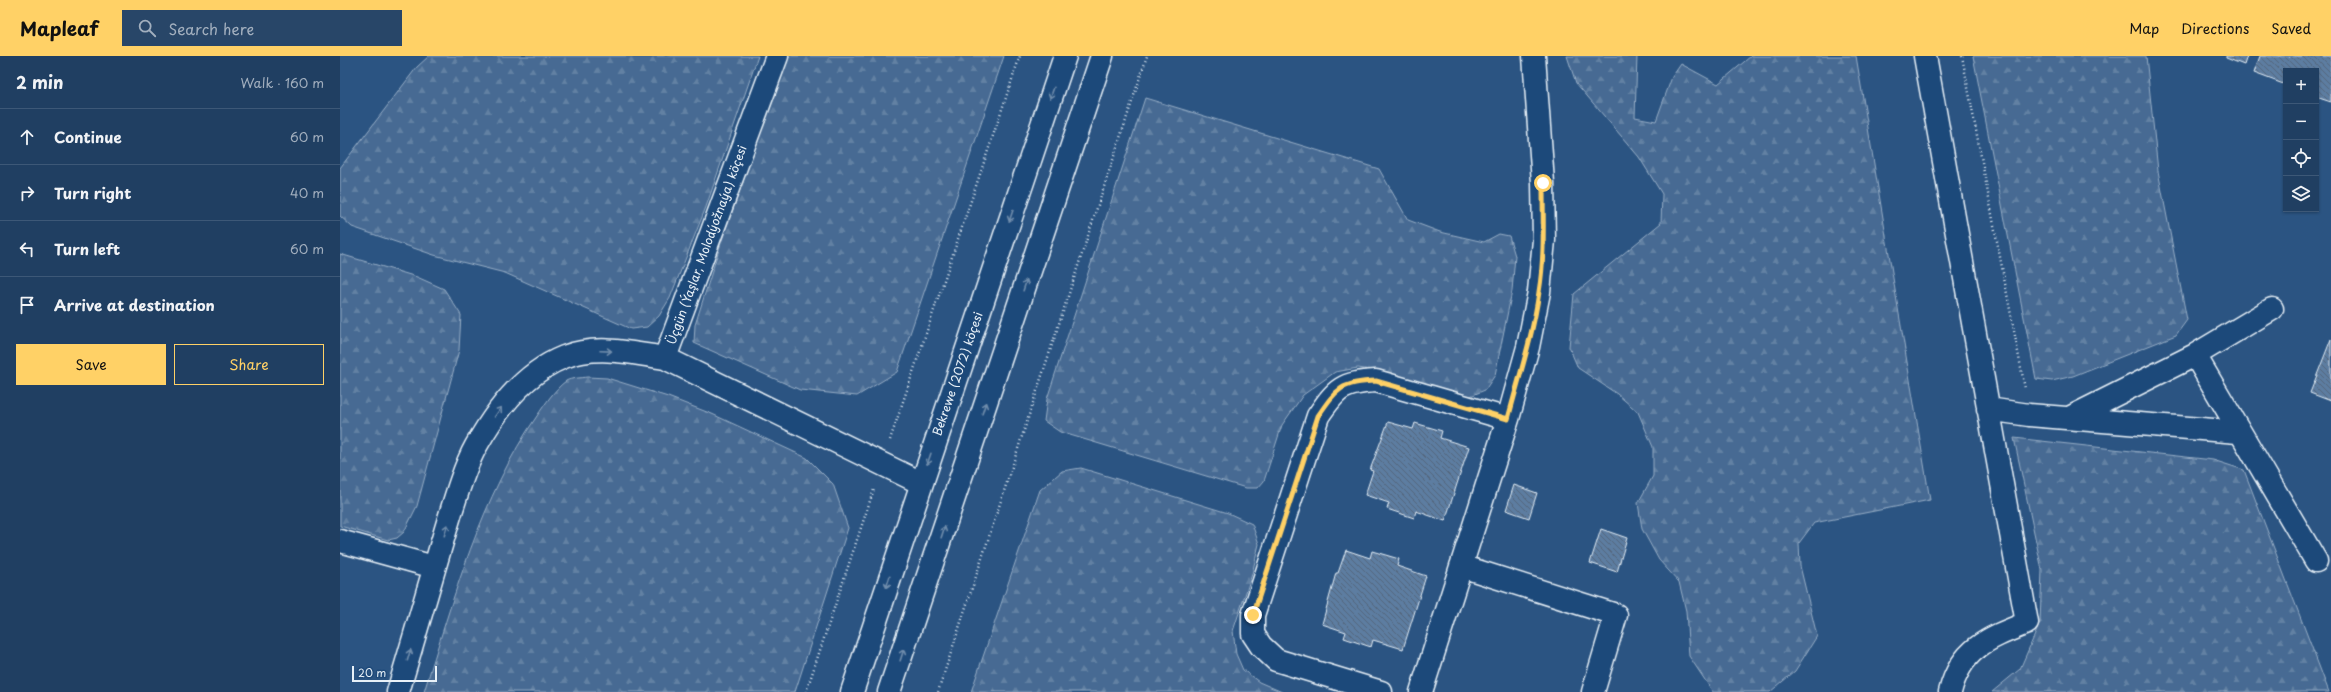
<!DOCTYPE html>
<meta charset="utf-8">
<style>
:root{--surface:#203f62;--page:#284668;--text:#f1f3f6;--muted:#a2afbe;--line:#3d5877;--accent:#ffd166}
body{margin:0;font-family:"Playpen Sans",sans-serif;background:var(--page);color:var(--text)}
.controls{position:absolute;right:12px;top:12px;display:grid;overflow:hidden;border-radius:0px;box-shadow:0 1px 3px #0004}
.controls button{width:36px;height:36px;display:grid;place-items:center;padding:0;border:0;border-bottom:1px solid var(--line);background:var(--surface);color:var(--text);font:20px sans-serif}
.scale{position:absolute;left:12px;bottom:10px;width:85px;box-sizing:border-box;padding-left:4px;border:2px solid #e8f1f8;border-top:0;font-size:11px;line-height:14px;white-space:nowrap;color:#e8f1f8;-webkit-text-stroke:3px #1f4a7a;paint-order:stroke}
.stop{position:absolute;width:12px;height:12px;margin:-9px;border:3px solid #ffd166;border-radius:50%;background:#fff}
.stop.end{background:#ffd166;border-color:#fff;box-shadow:0 1px 4px #0008}
.list{margin:0;padding:0;list-style:none}
h2{display:flex;justify-content:space-between;align-items:center;height:52px;margin:0;padding:0 16px;font-size:17px}
h2 small{font-size:13px;font-weight:400;color:var(--muted)}
.list li{display:grid;grid-template-columns:26px 1fr auto;gap:12px;align-items:center;box-sizing:border-box;height:56px;padding:0 16px;border-top:1px solid var(--line)}
.list b{display:block;font-size:15px;white-space:nowrap}
.list em{font-size:13px;font-style:normal;color:var(--muted)}
.actions{display:flex;gap:8px;padding:12px 16px}
.actions a{flex:1;padding:9px 0;border:1px solid var(--accent);border-radius:0px;text-align:center;font-size:14px;color:var(--accent)}
.actions .main{background:var(--accent);color:#111}
.icon{flex:none;width:22px;height:22px;fill:none;stroke:currentColor;stroke-width:2;stroke-linecap:round;stroke-linejoin:round}
.map{position:relative;flex:none;width:1991px;height:636px;overflow:hidden}
header{display:flex;align-items:center;gap:24px;box-sizing:border-box;height:56px;padding:0 20px;background:var(--accent);color:#111}
header strong{font-size:19px}
nav{display:flex;gap:22px;margin-inline-start:auto;font-size:14px}
.search{width:280px;height:36px;background:var(--page);display:flex;align-items:center;gap:10px;box-sizing:border-box;padding:0 14px;border-radius:0px;color:var(--muted);font-size:15px}
main{display:flex}
aside{flex:1;background:var(--surface)}
.map>svg:first-child{display:block}
.forest{fill:url(#forest-firs);stroke:#98aec6}
.building{fill:url(#building-back-hatch);stroke:#e8f1f8}
.lines{fill:none;stroke-linecap:round;stroke-linejoin:round}
.minor-casing{stroke:#e8f1f8;stroke-width:25}
.major-casing{stroke:#e8f1f8;stroke-width:25}
.path{stroke:#e8f1f8;stroke-width:2.5;stroke-dasharray:1 3;stroke-linecap:butt}
.minor{stroke:#1f4a7a;stroke-width:22}
.major{stroke:#1f4a7a;stroke-width:22}
.oneway{stroke:#6f8dac}
.route{stroke:#ffd166;stroke-width:5}
.labels{text-anchor:middle;stroke-width:3;stroke-linejoin:round;paint-order:stroke}
.street-label{font-size:12px;fill:#e8f1f8;stroke:#1f4a7a}
</style>
<header>
<strong>Mapleaf</strong>
<div class="search"><svg class="icon" aria-label="search" viewBox="0 0 24 24"><circle cx="10" cy="10" r="6"/><path d="M15 15l6 6"/></svg>Search here</div>
<nav><a>Map</a><a>Directions</a><a>Saved</a></nav>
</header>
<main>
<aside>
<h2>2 min<small>Walk · 160 m</small></h2>
<ul class="list">
<li><svg class="icon" aria-label="ahead" viewBox="0 0 24 24"><path d="M12 20V5M6 11l6-6 6 6"/></svg><div><b>Continue</b></div><em>60 m</em></li>
<li><svg class="icon" aria-label="right" viewBox="0 0 24 24"><path d="M7 20v-9h11M14 6l5 5-5 5"/></svg><div><b>Turn right</b></div><em>40 m</em></li>
<li><svg class="icon" aria-label="left" viewBox="0 0 24 24"><path d="M17 20v-9H6M10 6l-5 5 5 5"/></svg><div><b>Turn left</b></div><em>60 m</em></li>
<li><svg class="icon" aria-label="arrive" viewBox="0 0 24 24"><path d="M6 21V4h12l-3 4 3 4H6"/></svg><div><b>Arrive at destination</b></div></li>
</ul>
<div class="actions"><a class="main">Save</a><a>Share</a></div>
</aside>
<div class="map">
<svg width="1991" height="636" viewBox="0 0 1991 636">
<defs>
<pattern id="forest-firs" width="22" height="20" patternUnits="userSpaceOnUse"><rect width="22" height="20" fill="#476b93"/><path d="M5 1l3.5 6h-7zM16 11l3.5 6h-7z" fill="#6281a3"/></pattern>
<pattern id="building-back-hatch" width="6" height="6" patternUnits="userSpaceOnUse"><rect width="6" height="6" fill="#5d7da1"/><path d="M-1 5l2 2M0 0l6 6M5-1l2 2" fill="none" stroke="#53657a"/></pattern>
</defs>
<rect width="100%" height="100%" fill="#2b5482"/>
<filter id="ink" filterUnits="userSpaceOnUse"><feTurbulence type="fractalNoise" baseFrequency=".025" numOctaves="2"/><feDisplacementMap in="SourceGraphic" scale="8" xChannelSelector="R" yChannelSelector="G"/><feConvolveMatrix kernelMatrix="1 2 1 2 8 2 1 2 1" color-interpolation-filters="sRGB"/></filter>
<g filter="url(#ink)">
<path class="forest" d="M 89,0 L 418,0 L 366,151 L 330,242 L 319,260 L 307,271 L 291,273 L 165,217 L 94,199 L 12,171 L 0,160 L 0,112 L 77,11 Z
M 448,0 L 664,0 L 557,316 L 517,340 L 460,334 L 354,287 L 355,269 L 382,184 Z
M 1227,0 L 1297,0 L 1295,61 L 1316,65 L 1332,21 L 1341,8 L 1378,28 L 1411,0 L 1516,0 L 1590,444 L 1474,467 L 1459,487 L 1460,510 L 1477,580 L 1455,615 L 1430,636 L 1373,636 L 1349,600 L 1346,555 L 1339,526 L 1319,504 L 1302,473 L 1298,447 L 1313,420 L 1313,391 L 1298,356 L 1277,338 L 1238,312 L 1229,291 L 1234,238 L 1321,167 L 1322,138 L 1299,101 L 1236,27 Z
M 1633,0 L 1806,0 L 1818,115 L 1847,264 L 1836,279 L 1733,320 L 1712,325 L 1696,323 Z
M 805,42 L 1039,113 L 1068,164 L 1100,176 L 1144,186 L 1159,178 L 1169,180 L 1175,200 L 1172,235 L 1155,319 L 1145,334 L 1128,341 L 1036,315 L 1018,312 L 995,316 L 963,339 L 942,369 L 924,425 L 918,432 L 906,432 L 720,376 L 704,365 L 707,343 Z
M 0,198 L 77,221 L 104,233 L 121,259 L 119,294 L 77,450 L 64,476 L 57,482 L 48,484 L 0,470 Z
M 247,321 L 267,322 L 328,341 L 372,358 L 467,402 L 493,428 L 508,472 L 455,636 L 84,636 C 112,545 142,439 197,360 C 205,348 215,333 226,325 C 231,322 241,322 247,321 Z
M 1674,382 L 1873,404 L 1904,414 L 1989,636 L 1652,636 L 1680,613 L 1700,567 L 1702,514 Z
M 741,412 L 888,457 L 912,468 L 919,488 L 912,518 L 893,575 L 896,598 L 903,614 L 919,626 L 942,636 L 631,636 L 700,434 L 722,415 Z"/>
<path class="building" d="M 1886,0 L 1907,0 L 1904,9 L 1886,2 Z
M 1920,0 L 1991,0 L 1991,46 L 1976,41 L 1976,15 L 1946,15 L 1946,29 L 1914,17 Z
M 1991,283 L 1991,345 L 1970,337 Z
M 1048,366 L 1073,373 L 1075,367 L 1102,375 L 1100,382 L 1129,391 L 1105,465 L 1076,455 L 1074,462 L 1047,453 L 1049,447 L 1025,439 L 1033,415 L 1030,414 Z
M 1174,429 L 1197,437 L 1189,462 L 1166,454 Z
M 1261,473 L 1287,482 L 1277,516 L 1250,507 Z
M 1006,494 L 1030,502 L 1032,495 L 1059,503 L 1057,510 L 1086,520 L 1063,593 L 1033,584 L 1031,591 L 1004,582 L 1006,576 L 982,568 L 996,517 L 998,517 Z"/>
<g class="lines">
<defs>
<path id="minor" d="M 1585,0 L 1687,567 C 1649,582 1621,592 1610,636
M 1855,299 L 1932,253
M 325,302 L 581,427
M 1648,353 L 1689,359 L 1898,376
M 1731,361 L 1855,299 L 1976,505
M 0,485 L 94,511
M 1121,510 L 1276,559 L 1253,636
M 58,636 C 74,583 89,529 105,476 C 113,450 123,413 136,390 C 156,354 184,317 224,301 C 256,288 293,297 325,302 L 437,0
M 1041,636 L 936,604 L 921,590 L 913,578 L 913,559 L 978,360 C 997,332 1002,327 1036,325 L 1168,363
M 1081,636 L 1168,363 L 1188,291 L 1199,236 L 1204,184 L 1203,127 L 1194,0"/>
<path id="major" d="M 512,636 L 725,0
M 549,636 L 762,0"/>
</defs>
<use href="#minor" class="minor-casing"/>
<use href="#major" class="major-casing"/>
<path class="path" d="M 1622,0 L 1685,333
M 550,384 L 680,0
M 466,636 L 534,433
M 598,636 L 807,0"/>
<use href="#minor" class="minor"/>
<use href="#major" class="major"/>
</g>
<defs><path id="oneway-shaft" d="M-6 0H5M1.5-3L5.5 0L1.5 3" fill="none" stroke-width="1.6" stroke-linecap="round" stroke-linejoin="round"/></defs>
<g class="oneway">
<use href="#oneway-shaft" transform="translate(712 37) rotate(109)"/>
<use href="#oneway-shaft" transform="translate(671 160) rotate(109)"/>
<use href="#oneway-shaft" transform="translate(685 229) rotate(-72)"/>
<use href="#oneway-shaft" transform="translate(266 295) rotate(2)"/>
<use href="#oneway-shaft" transform="translate(644 352) rotate(-72)"/>
<use href="#oneway-shaft" transform="translate(158 356) rotate(-55)"/>
<use href="#oneway-shaft" transform="translate(589 403) rotate(109)"/>
<use href="#oneway-shaft" transform="translate(106 474) rotate(-73)"/>
<use href="#oneway-shaft" transform="translate(603 476) rotate(-72)"/>
<use href="#oneway-shaft" transform="translate(548 526) rotate(108)"/>
<use href="#oneway-shaft" transform="translate(69 599) rotate(-74)"/>
<use href="#oneway-shaft" transform="translate(562 599) rotate(-72)"/>
</g>
</g>
<g class="lines" filter="url(#ink)">
<path class="route" d="M 913,559 L 978,360 C 997,332 1002,326 1036,325 L 1168,363 C 1179,321 1193,279 1199,236 C 1205,200 1203,163 1203,127"/>
</g>
<g class="labels">
<g class="street-label">
<text transform="translate(367 189) rotate(-70)" y="4">Üçgün (Ýaşlar, Molodýožnaýa) köçesi</text>
<text transform="translate(618 318) rotate(-71)" y="4">Bekrewe (2072) köçesi</text>
</g>
</g>
</svg>
<div class="controls">
<button>+</button>
<button>−</button>
<button><svg class="icon" aria-label="locate" viewBox="0 0 24 24"><circle cx="12" cy="12" r="6"/><path d="M12 2v4M12 18v4M2 12h4M18 12h4"/></svg></button>
<button><svg class="icon" aria-label="layers" viewBox="0 0 24 24"><path d="M12 4l9 5-9 5-9-5zM3 14l9 5 9-5"/></svg></button>
</div>
<div class="scale">20 m</div>
<div class="stop" style="left:1203px;top:127px"></div>
<div class="stop end" style="left:913px;top:559px"></div>
</div>
</main>
